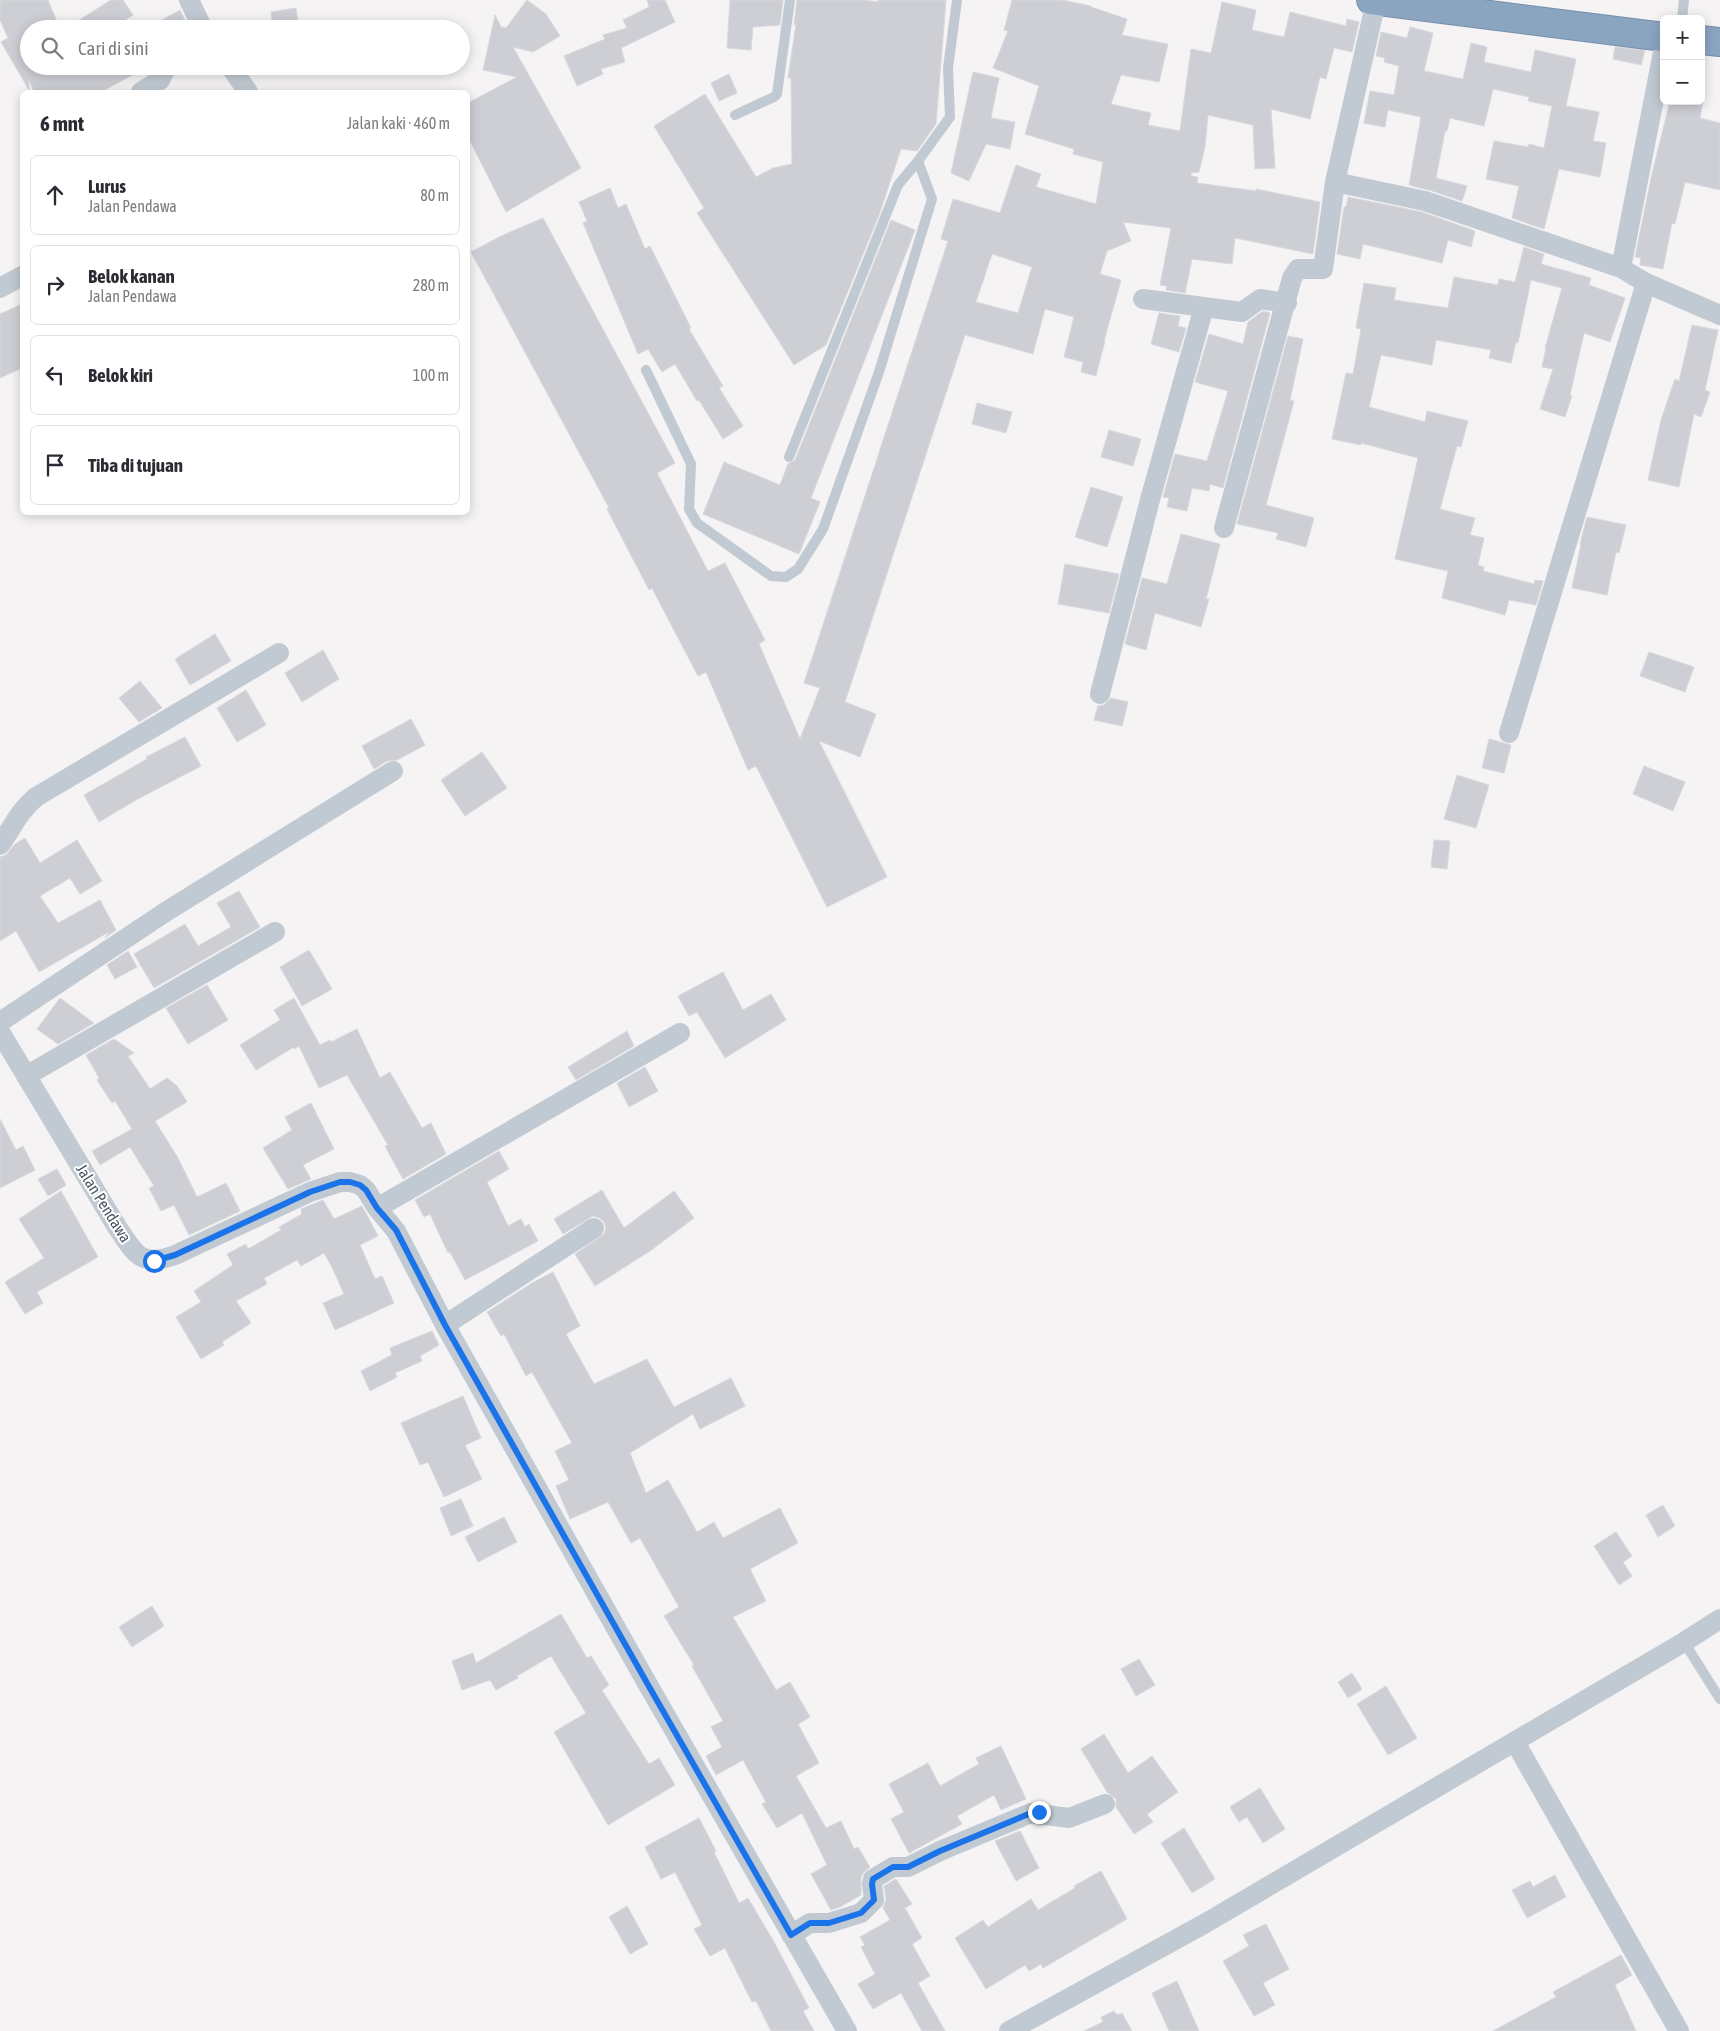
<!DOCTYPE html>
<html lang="id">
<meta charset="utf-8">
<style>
:root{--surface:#fff;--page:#f2f2f3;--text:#2b2b33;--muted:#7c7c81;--line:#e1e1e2}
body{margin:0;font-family:"Asap Condensed",sans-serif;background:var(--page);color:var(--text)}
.controls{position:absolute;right:15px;top:15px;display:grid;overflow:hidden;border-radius:8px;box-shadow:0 2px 12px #0003}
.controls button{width:45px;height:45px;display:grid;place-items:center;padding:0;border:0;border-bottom:1px solid var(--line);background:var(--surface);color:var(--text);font:25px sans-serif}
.stop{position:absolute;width:15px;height:15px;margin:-11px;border:4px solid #1a73e8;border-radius:50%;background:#fff}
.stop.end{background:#1a73e8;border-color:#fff;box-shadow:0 1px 5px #0008}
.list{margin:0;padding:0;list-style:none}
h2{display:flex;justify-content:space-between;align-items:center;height:65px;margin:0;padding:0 20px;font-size:21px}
h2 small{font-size:16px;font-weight:400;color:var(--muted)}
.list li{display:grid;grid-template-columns:32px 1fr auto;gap:15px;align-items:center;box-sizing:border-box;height:80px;margin:0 10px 10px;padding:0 10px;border:1px solid var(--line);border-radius:8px}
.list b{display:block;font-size:19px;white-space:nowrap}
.list p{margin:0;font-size:16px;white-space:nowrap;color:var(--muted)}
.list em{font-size:16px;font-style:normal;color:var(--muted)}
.icon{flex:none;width:28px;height:28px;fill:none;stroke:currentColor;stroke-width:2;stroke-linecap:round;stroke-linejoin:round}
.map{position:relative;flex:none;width:1720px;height:2031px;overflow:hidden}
.search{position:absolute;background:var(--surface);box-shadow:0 2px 12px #0003;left:20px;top:20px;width:450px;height:55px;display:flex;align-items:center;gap:12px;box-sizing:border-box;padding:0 18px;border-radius:28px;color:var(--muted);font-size:19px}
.panel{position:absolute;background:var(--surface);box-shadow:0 2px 12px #0003;left:20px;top:90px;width:450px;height:425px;border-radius:8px}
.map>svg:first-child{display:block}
.building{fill:#cdcfd5;stroke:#d7d9de;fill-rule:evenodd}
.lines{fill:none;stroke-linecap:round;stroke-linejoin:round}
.highway-casing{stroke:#7690ad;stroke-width:30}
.lane{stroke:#c1cad2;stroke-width:10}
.street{stroke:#c1cad2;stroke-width:20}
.highway{stroke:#8ba5c1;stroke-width:28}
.route{stroke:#1a73e8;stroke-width:6}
.labels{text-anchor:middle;stroke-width:4;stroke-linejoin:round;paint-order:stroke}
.street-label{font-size:16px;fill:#4a5661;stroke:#fff}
</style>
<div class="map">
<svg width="1720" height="2031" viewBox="0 0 1720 2031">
<rect width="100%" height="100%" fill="#f5f3f3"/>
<path class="building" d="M 0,0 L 48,0 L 60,29 L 29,29 L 29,66 L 149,66 L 101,92 L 34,92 L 29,80 L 29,90 L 1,42 L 8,38 L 0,20 Z
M 111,0 L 123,0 L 133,15 L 111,29 L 65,29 Z
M 527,0 L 546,14 L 560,36 L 533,52 L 513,47 L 581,168 L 506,212 L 468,137 L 468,103 L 517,77 L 483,70 L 495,15 L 501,27 L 506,28 Z
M 647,0 L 665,0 L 675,22 L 621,48 L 625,62 L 601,69 L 603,74 L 577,86 L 564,56 L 605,39 L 603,35 L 627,28 L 623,20 L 649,7 Z
M 730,0 L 783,0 L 780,25 L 753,27 L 751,50 L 727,48 Z
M 797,0 L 863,0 L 878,2 L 878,0 L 946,0 L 936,124 L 917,151 L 901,149 L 879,215 L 826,345 L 794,365 L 697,213 L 704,208 L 654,126 L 705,94 L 756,177 L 773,168 L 792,164 L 791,78 L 788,78 L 796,24 L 794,25 Z
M 1012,0 L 1062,0 L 1091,6 L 1091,7 L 1127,19 L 1122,35 L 1168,44 L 1159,82 L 1121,75 L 1111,104 L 1151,113 L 1148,125 L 1180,131 L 1191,49 L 1211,53 L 1222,2 L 1256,10 L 1252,30 L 1284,37 L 1290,12 L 1346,26 L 1347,19 L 1359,22 L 1352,52 L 1334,48 L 1326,79 L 1320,77 L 1310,119 L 1271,109 L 1275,168 L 1255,169 L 1253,125 L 1208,115 L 1205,147 L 1199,172 L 1191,173 L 1191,176 L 1198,177 L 1197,183 L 1256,191 L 1256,189 L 1320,202 L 1313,254 L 1235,238 L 1232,264 L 1192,259 L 1185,293 L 1166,290 L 1167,286 L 1160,285 L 1171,228 L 1123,222 L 1131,241 L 1107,251 L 1100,274 L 1121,280 L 1104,341 L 1105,341 L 1096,376 L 1081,372 L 1083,362 L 1064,357 L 1074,317 L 1045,309 L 1033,354 L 965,335 L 845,702 L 876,714 L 860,757 L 819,741 L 887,877 L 827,907 L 756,766 L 748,770 L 706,672 L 698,676 L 652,588 L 649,590 L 607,509 L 609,508 L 471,252 L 501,236 L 543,218 L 675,463 L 657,473 L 708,571 L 725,563 L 765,640 L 759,644 L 800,739 L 820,688 L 804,683 L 948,241 L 941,239 L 953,199 L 1000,213 L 1016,165 L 1041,174 L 1036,187 L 1096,204 L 1103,162 L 1073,154 L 1074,149 L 1025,134 L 1039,86 L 993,68 L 1008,31 L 1004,30 ZM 992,254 L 1032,267 L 1018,313 L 976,302 Z
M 296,8 L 299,29 L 273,29 L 271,12 Z
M 180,10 L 189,29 L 146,29 Z
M 1410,27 L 1433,33 L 1424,71 L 1463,79 L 1471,43 L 1487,47 L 1484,62 L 1531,72 L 1535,50 L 1576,59 L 1566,106 L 1599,112 L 1593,141 L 1606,143 L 1600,177 L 1559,169 L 1544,229 L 1512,218 L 1519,186 L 1486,179 L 1494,141 L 1528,147 L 1529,144 L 1544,148 L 1552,106 L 1528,101 L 1529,97 L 1493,89 L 1484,126 L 1450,118 L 1447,131 L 1445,131 L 1436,178 L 1467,186 L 1462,201 L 1429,190 L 1409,185 L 1421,117 L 1388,110 L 1385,127 L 1364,123 L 1370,91 L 1394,95 L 1399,66 L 1384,62 L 1385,58 L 1376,56 L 1381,32 L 1407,38 Z
M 1615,47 L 1645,50 L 1641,65 L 1613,59 Z
M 973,72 L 999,78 L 991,118 L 1015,122 L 1010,149 L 986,144 L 969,181 L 951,173 Z
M 729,74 L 737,93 L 719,101 L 711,83 Z
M 1670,101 L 1703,101 L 1700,118 L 1720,123 L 1720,190 L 1685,182 L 1675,224 L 1672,223 L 1663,269 L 1640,265 L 1641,258 L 1635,257 L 1651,178 Z
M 610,188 L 618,208 L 626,204 L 645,249 L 650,246 L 691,328 L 689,329 L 723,386 L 719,388 L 743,426 L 723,439 L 699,400 L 697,401 L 675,364 L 662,372 L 648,349 L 638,354 L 583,223 L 587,221 L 579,202 Z
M 1348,197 L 1422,212 L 1475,231 L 1471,247 L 1448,240 L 1442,263 L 1363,244 L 1360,259 L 1337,254 L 1344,207 L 1346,207 Z
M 891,220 L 915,230 L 811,498 L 820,502 L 799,554 L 703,514 L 724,462 L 780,485 L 788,464 L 795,460 Z
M 1524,247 L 1544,254 L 1541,264 L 1591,278 L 1589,285 L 1625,298 L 1610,342 L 1584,333 L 1570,395 L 1572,396 L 1565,417 L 1540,409 L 1553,369 L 1542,367 L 1546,348 L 1545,348 L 1562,288 L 1531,280 L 1518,343 L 1516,342 L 1511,363 L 1489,358 L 1491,350 L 1436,340 L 1432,365 L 1381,355 L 1369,407 L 1425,422 L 1427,411 L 1468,421 L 1461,447 L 1457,446 L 1440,509 L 1475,518 L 1470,535 L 1484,538 L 1478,565 L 1484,567 L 1483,571 L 1534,584 L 1535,580 L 1543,581 L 1536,605 L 1509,600 L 1505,615 L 1442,598 L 1448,571 L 1395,559 L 1418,458 L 1361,443 L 1361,445 L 1332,439 L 1346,373 L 1353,374 L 1361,329 L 1356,328 L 1364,283 L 1396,288 L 1394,300 L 1448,308 L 1454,277 L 1498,285 L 1499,279 L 1515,282 Z
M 22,304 L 22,368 L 0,378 L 0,314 Z
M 1263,311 L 1270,313 L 1223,488 L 1210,484 L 1209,491 L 1192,488 L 1187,511 L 1167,507 L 1169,498 L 1163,497 L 1175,454 L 1207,461 L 1228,391 L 1195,382 L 1209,334 L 1243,344 L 1248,322 Z
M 1159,313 L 1180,316 L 1178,326 L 1186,328 L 1179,352 L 1151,344 Z
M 1692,325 L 1718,330 L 1705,390 L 1710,392 L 1701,417 L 1694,414 L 1679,487 L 1648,480 L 1661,420 L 1675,379 L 1679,381 Z
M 1288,336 L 1303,339 L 1290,400 L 1294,401 L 1266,505 L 1314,518 L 1306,547 L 1276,539 L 1278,533 L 1237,524 Z
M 977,403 L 1012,412 L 1006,433 L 972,424 Z
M 1109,430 L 1141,439 L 1133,466 L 1101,457 Z
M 1091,487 L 1123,497 L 1107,547 L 1075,537 Z
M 1587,517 L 1626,525 L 1619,553 L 1616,552 L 1607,595 L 1572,588 L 1581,544 L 1580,544 Z
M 1181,534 L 1220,544 L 1206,599 L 1209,599 L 1201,627 L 1155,613 L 1146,650 L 1125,644 L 1142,578 L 1167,584 Z
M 1065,564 L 1119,574 L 1109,613 L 1058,604 Z
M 215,634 L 231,661 L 190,685 L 175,659 Z
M 323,650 L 339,679 L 302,702 L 285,673 Z
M 1649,652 L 1694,667 L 1685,692 L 1640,676 Z
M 140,681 L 162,708 L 139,722 L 119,698 Z
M 246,690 L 266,725 L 237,742 L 217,708 Z
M 1111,698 L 1128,702 L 1122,726 L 1094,720 L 1098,706 L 1104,705 Z
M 411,719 L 425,745 L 397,760 L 387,761 L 374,769 L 362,746 Z
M 185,737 L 201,766 L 136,800 L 99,822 L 84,795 L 147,759 L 146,757 Z
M 1489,739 L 1511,745 L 1504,773 L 1482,768 Z
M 482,752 L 507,788 L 465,816 L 441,780 Z
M 1644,766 L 1685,782 L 1673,811 L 1633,794 Z
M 1457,775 L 1489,785 L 1476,828 L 1444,819 Z
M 25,838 L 40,863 L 77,840 L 102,881 L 80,894 L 70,878 L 40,896 L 58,923 L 100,900 L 116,930 L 105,938 L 109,932 L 39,972 L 16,931 L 0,941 L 0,857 L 6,855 L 15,844 Z
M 1434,840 L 1450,841 L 1447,869 L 1431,867 Z
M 239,891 L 260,927 L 154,988 L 134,954 L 185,924 L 198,946 L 231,927 L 217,903 Z
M 309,950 L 332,989 L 302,1006 L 280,967 Z
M 128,951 L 137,967 L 115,979 L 107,965 Z
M 723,972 L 743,1010 L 771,994 L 786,1020 L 725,1058 L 697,1012 L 689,1016 L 678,996 Z
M 207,985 L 228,1020 L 188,1044 L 166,1008 Z
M 60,998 L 94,1023 L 58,1044 L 37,1029 Z
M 294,998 L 320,1045 L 330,1040 L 331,1042 L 357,1029 L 380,1078 L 390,1072 L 422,1128 L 431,1123 L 446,1154 L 403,1179 L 385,1146 L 388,1145 L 347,1075 L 319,1088 L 299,1046 L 295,1049 L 294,1047 L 256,1070 L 240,1045 L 280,1020 L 274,1010 Z
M 627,1031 L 634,1046 L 576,1080 L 568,1067 Z
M 114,1039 L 134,1053 L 128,1056 L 150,1089 L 167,1078 L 177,1086 L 187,1102 L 155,1121 L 178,1158 L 197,1197 L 226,1183 L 240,1211 L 189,1235 L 174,1205 L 161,1211 L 149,1188 L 154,1186 L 130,1147 L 100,1165 L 92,1151 L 132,1129 L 115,1101 L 112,1103 L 97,1080 L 99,1078 L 86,1055 Z
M 645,1067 L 658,1091 L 629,1107 L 617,1083 Z
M 311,1103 L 334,1149 L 303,1165 L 311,1179 L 288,1189 L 263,1148 L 292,1130 L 285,1117 Z
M 0,1119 L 16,1150 L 23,1146 L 35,1170 L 0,1188 Z
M 499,1151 L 509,1169 L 487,1182 L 508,1226 L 521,1219 L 525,1227 L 529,1224 L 538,1241 L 465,1280 L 450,1252 L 448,1253 L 430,1214 L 424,1217 L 415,1200 Z
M 57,1169 L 66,1185 L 48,1196 L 38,1179 Z
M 602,1190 L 624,1228 L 674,1191 L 694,1218 L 650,1251 L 595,1286 L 575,1254 L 604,1234 L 606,1228 L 604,1222 L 600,1218 L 593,1216 L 563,1234 L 554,1219 Z
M 61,1191 L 98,1257 L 37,1292 L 43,1303 L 25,1314 L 5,1282 L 44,1258 L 19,1219 Z
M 323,1200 L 334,1219 L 362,1206 L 378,1236 L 360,1245 L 375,1279 L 382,1276 L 394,1303 L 335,1330 L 323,1303 L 344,1294 L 332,1267 L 324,1253 L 301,1266 L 297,1260 L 264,1278 L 267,1284 L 236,1301 L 251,1323 L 222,1342 L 224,1345 L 201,1359 L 176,1317 L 201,1302 L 194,1291 L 233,1265 L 227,1254 L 246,1244 L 248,1249 L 281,1230 L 279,1227 L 302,1214 L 301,1209 Z
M 553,1272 L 580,1326 L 566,1334 L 594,1384 L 647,1359 L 674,1407 L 731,1378 L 745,1406 L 700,1429 L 693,1414 L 630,1453 L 646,1493 L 668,1480 L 697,1532 L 714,1522 L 723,1538 L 780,1508 L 798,1543 L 750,1569 L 766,1601 L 733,1617 L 776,1690 L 790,1682 L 810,1717 L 798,1724 L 819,1763 L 796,1776 L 826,1828 L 841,1821 L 854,1849 L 858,1847 L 870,1867 L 864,1872 L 861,1877 L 861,1895 L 840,1907 L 831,1910 L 811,1874 L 827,1865 L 802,1813 L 777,1828 L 762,1804 L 766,1802 L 743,1760 L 716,1775 L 706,1756 L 722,1747 L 711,1727 L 723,1721 L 692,1666 L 694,1665 L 664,1616 L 679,1607 L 640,1538 L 631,1543 L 608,1502 L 570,1519 L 556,1486 L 569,1480 L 555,1451 L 572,1443 L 532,1372 L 526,1376 L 504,1334 L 501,1336 L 487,1312 L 532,1283 Z
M 432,1331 L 439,1345 L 420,1356 L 422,1361 L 395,1373 L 397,1377 L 370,1391 L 361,1371 L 392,1355 L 390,1348 Z
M 463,1396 L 481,1438 L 465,1445 L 482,1479 L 444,1497 L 428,1462 L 420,1465 L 401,1423 Z
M 461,1499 L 473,1526 L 451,1536 L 440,1508 Z
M 1663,1505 L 1675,1526 L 1658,1537 L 1646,1515 Z
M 504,1517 L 517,1542 L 478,1562 L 465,1537 Z
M 1616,1532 L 1632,1556 L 1623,1562 L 1632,1576 L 1619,1585 L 1594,1546 Z
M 152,1606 L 164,1626 L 132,1647 L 119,1627 Z
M 561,1614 L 587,1658 L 591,1656 L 609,1685 L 602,1690 L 649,1764 L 659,1758 L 675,1785 L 608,1825 L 554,1732 L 586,1713 L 551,1656 L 517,1676 L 518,1678 L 496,1690 L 490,1680 L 462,1690 L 452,1661 L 473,1653 L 476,1663 Z
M 1139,1659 L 1155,1685 L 1136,1696 L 1121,1669 Z
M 1352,1673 L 1362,1689 L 1348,1698 L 1338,1682 Z
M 1386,1686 L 1417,1738 L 1388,1755 L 1357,1704 Z
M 1104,1734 L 1128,1773 L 1152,1756 L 1178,1792 L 1147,1814 L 1153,1822 L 1134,1834 L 1116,1807 L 1116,1799 L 1107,1792 L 1081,1749 Z
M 1001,1746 L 1026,1799 L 1001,1810 L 994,1795 L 957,1816 L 962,1824 L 909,1853 L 891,1819 L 904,1812 L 889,1784 L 928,1763 L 940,1786 L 979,1764 L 976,1758 Z
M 1260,1788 L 1285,1829 L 1263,1843 L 1247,1817 L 1239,1822 L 1230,1807 Z
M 699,1818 L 716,1851 L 714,1852 L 739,1903 L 748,1898 L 774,1942 L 809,2008 L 803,2011 L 814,2031 L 771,2031 L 756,2001 L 752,2002 L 725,1948 L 710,1956 L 694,1929 L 702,1925 L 675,1872 L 661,1879 L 645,1847 Z
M 1184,1828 L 1215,1879 L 1192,1893 L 1161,1843 Z
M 1020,1831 L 1039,1868 L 1016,1881 L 995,1841 Z
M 1101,1871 L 1127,1919 L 1043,1968 L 1041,1964 L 1029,1971 L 1025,1965 L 986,1989 L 955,1938 L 983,1920 L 988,1927 L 1031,1899 L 1038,1910 L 1075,1888 L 1074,1886 Z
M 1555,1875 L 1566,1897 L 1527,1918 L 1512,1890 L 1530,1881 L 1533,1887 Z
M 896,1879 L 912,1904 L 905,1908 L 922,1938 L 912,1944 L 930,1976 L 918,1983 L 945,2031 L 922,2031 L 901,1993 L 873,2009 L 858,1984 L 875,1974 L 861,1947 L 865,1945 L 860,1937 L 890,1920 L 883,1908 L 886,1899 L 884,1886 Z
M 627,1906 L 648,1944 L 630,1954 L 609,1917 Z
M 1266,1924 L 1289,1969 L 1263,1983 L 1275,2005 L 1254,2016 L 1223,1961 L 1249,1946 L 1243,1935 Z
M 1621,1955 L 1632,1975 L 1615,1985 L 1636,2031 L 1493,2031 L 1556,1997 L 1553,1992 Z
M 1177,1981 L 1199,2031 L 1169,2031 L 1152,1993 Z
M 1114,2011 L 1117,2015 L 1122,2013 L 1132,2031 L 1084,2031 L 1103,2022 L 1101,2017 Z"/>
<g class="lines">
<defs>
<path id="highway" d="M 1371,0 L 1664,37
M 1701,40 L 1720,42"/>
</defs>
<use href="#highway" class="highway-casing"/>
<path class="lane" d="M 1682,19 L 1684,0
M 735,115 L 774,97 L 777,94 L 790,0
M 646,370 L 691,464 L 689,509 L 697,523 L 771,576 L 786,577 L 798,569 L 823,529 L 837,490 L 879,372 L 932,199 L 918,161 L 950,117 L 948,68 L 957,0
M 789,457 L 898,185 L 918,161
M 1684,1642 L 1720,1699"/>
<path class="street" d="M 189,0 L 203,29
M 230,66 L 248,92
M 141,92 L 160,80 L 167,66
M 1335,182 L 1425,201 L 1621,268 L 1664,47
M 1621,268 L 1646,283 L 1720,315
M 0,288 L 22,276
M 1143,299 L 1242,312 L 1260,299 L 1287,303
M 1224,528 L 1292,278 L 1298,269 L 1323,269 L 1335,182 L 1376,1
M 1100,694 L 1151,496 L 1204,307
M 1509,733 L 1646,283
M 0,845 C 13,827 18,812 36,797 L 279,653
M 0,1022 L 167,911 L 393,771
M 0,1032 L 117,1227 C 135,1253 140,1268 175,1255 L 310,1192 L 340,1182 L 350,1182 L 360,1185 L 366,1190 L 377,1208 L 396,1231 L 445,1325 L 647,1683 L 847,2031
M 26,1076 L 275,932
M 377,1208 L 680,1033
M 445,1325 L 594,1228
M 1515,1742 L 1679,2031
M 791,1935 L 810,1923 L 829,1923 L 861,1913 L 874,1900 L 872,1884 L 873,1879 L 893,1867 L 908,1867 L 940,1851 L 1031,1813 L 1069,1818 L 1105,1804
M 1009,2031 L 1204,1924 L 1684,1642 L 1720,1619"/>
<use href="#highway" class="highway"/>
</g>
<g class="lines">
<path class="route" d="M 154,1261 L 175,1255 L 310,1192 L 340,1182 L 350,1182 L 360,1185 L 366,1190 L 377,1208 L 396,1230 L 445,1325 L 647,1683 L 791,1935 L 810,1923 L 829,1923 L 861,1913 L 874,1900 L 872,1884 L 873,1879 L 893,1867 L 908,1867 L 940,1851 L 1031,1813 L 1039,1812"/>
</g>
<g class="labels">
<g class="street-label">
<text transform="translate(104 1203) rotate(58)" y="6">Jalan Pendawa</text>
</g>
</g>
</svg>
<div class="controls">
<button>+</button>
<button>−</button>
</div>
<div class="stop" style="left:154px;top:1261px"></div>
<div class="stop end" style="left:1039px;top:1812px"></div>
<div class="search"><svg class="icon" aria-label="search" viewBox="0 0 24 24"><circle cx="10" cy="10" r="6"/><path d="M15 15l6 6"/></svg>Cari di sini</div>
<section class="panel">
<h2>6 mnt<small>Jalan kaki · 460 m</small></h2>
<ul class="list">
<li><svg class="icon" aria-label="ahead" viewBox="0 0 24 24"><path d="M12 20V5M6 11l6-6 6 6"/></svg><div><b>Lurus</b><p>Jalan Pendawa</p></div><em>80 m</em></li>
<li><svg class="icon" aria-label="right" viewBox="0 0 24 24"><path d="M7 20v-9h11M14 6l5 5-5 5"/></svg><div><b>Belok kanan</b><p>Jalan Pendawa</p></div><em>280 m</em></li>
<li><svg class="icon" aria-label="left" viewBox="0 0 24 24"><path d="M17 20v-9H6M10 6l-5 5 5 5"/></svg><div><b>Belok kiri</b></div><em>100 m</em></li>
<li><svg class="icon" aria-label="arrive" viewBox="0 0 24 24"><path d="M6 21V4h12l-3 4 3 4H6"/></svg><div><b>Tiba di tujuan</b></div></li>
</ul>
</section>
</div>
